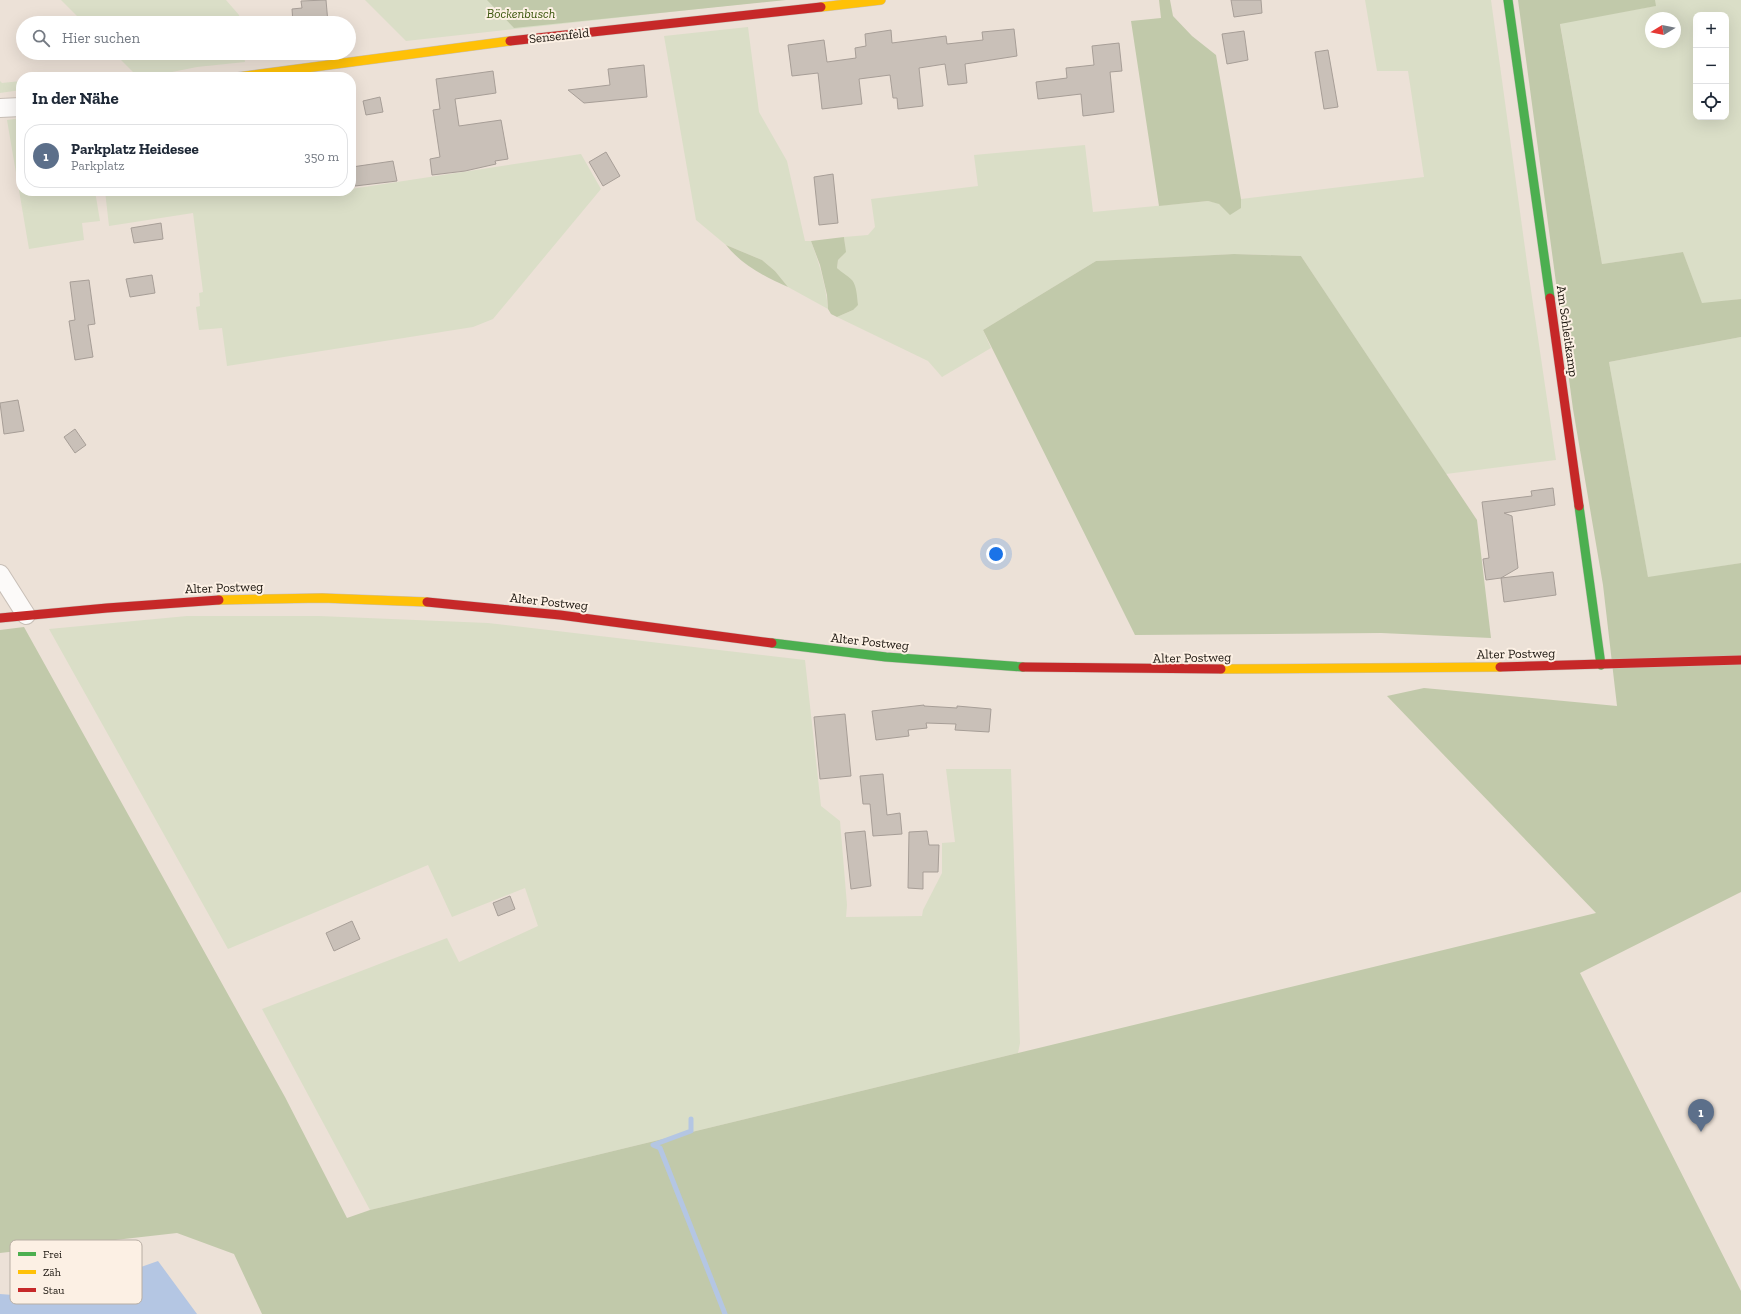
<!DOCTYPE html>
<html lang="de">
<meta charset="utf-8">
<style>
:root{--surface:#fff;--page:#f2f2f3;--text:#1f2937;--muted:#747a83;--line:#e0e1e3;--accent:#b45309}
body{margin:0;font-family:"Zilla Slab",serif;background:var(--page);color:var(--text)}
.controls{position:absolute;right:12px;top:12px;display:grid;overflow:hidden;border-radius:8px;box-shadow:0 4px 16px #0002}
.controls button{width:36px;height:36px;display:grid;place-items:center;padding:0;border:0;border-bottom:1px solid var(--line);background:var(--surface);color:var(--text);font:20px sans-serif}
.compass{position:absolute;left:1645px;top:12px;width:36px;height:36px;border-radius:50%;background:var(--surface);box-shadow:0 4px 16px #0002;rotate:260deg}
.you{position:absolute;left:996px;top:554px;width:14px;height:14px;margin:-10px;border:3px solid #fff;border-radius:50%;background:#1a73e8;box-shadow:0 0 0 6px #1a73e833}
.badge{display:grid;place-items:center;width:26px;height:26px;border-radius:50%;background:var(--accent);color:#fff;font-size:13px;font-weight:700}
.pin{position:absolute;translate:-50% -33px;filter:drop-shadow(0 1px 2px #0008)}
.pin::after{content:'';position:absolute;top:21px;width:14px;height:12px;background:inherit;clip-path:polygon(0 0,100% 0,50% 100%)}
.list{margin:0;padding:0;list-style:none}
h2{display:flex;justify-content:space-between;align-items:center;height:52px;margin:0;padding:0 16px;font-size:17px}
h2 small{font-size:13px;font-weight:400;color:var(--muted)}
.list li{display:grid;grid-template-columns:26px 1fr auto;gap:12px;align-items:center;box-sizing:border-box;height:64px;margin:0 8px 8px;padding:0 8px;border:1px solid var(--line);border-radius:16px}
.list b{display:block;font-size:15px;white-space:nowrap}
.list p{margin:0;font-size:13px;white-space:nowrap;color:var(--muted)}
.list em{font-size:13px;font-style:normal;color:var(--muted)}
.icon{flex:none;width:22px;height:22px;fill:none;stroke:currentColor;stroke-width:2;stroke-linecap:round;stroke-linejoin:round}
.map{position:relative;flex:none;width:1741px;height:1314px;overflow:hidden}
.search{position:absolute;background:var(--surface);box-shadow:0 4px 16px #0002;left:16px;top:16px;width:340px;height:44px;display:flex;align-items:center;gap:10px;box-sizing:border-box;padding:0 14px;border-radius:22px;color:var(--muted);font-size:15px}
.panel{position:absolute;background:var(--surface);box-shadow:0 4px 16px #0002;left:16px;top:72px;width:340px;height:124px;border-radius:16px}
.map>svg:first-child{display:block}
.green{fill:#dadec7;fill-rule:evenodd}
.forest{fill:#c1c9aa}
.water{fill:#b4c6e3}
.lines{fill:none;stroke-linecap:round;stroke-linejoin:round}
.stream{stroke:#b4c6e3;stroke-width:5}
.building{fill:#c9c0b8;stroke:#a79e97}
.street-casing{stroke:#c8bfb7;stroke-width:20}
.fast-casing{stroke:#c8bfb7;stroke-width:10}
.slow-casing{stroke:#c8bfb7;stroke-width:10}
.jam-casing{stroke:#c8bfb7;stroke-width:10}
.street{stroke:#fcfaf9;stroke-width:18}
.fast{stroke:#4caf50;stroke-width:9}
.slow{stroke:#ffc107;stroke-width:9}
.jam{stroke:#c62828;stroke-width:9}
.labels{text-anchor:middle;stroke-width:4;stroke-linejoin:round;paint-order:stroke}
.park-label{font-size:13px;font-style:italic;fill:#385409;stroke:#fcf0e4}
.street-label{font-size:13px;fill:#1a140d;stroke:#fcf0e4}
.key{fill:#fcf0e4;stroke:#b8aea4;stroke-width:1}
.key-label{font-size:11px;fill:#1a140d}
</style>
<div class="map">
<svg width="1741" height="1314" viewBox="0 0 1741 1314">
<rect width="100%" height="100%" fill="#ece1d7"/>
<path class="green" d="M 61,0 L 226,0 L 239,15 L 240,23 L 84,23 Z
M 365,0 L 779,0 L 406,41 Z
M 1365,0 L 1491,0 L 1528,270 L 1556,460 L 1446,474 L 1301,256 L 1234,254 L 1096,261 L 983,330 L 991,348 L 942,377 L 928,361 L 837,317 L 853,310 L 852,280 L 844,276 L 837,268 L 838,260 C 846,254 846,247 844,237 L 868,235 L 875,227 L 871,199 L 978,186 L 974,155 L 1085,145 L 1093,212 L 1208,201 L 1241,208 L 1241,199 L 1424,177 L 1408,71 L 1377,71 Z
M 1655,0 L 1741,0 L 1741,299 L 1702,304 L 1683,252 L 1602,264 L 1560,23 L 1655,6 ZM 1696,15 L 1726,15 L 1726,117 L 1696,117 ZM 1651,18 L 1675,18 L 1675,42 L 1651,42 Z
M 748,27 L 759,112 L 787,161 L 805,241 L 811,241 C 819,263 826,285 828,309 L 788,287 L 775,271 L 762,260 L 726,245 L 696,220 L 664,36 Z
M 114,53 L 244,53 L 245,62 L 197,67 L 147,77 L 84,77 L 133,72 Z
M 0,81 L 2,83 L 21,81 L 21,90 L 0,93 Z
M 21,118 L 21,191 L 95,191 L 100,221 L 82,223 L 84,240 L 29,249 L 7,120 Z
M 581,154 L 601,189 L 493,319 L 473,327 L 227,366 L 222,328 L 199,330 L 196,307 L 200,306 L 199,293 L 203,292 L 193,213 L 109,226 L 105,191 L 351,191 L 351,189 Z
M 1741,337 L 1741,563 L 1648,578 L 1609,362 Z
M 187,616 L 319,616 L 488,623 L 805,660 L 821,806 L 840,821 L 847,905 L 846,917 L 922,916 L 923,910 L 942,873 L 942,843 L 955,842 L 946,769 L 1011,769 L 1020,1043 L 1018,1053 L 370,1210 L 262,1009 L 447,938 L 459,962 L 538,926 L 525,888 L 452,917 L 428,865 L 228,949 L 49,629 Z"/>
<path class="forest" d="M 487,0 L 786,0 L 514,28 Z
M 1159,0 L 1170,0 L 1173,16 L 1192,36 L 1216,55 L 1241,199 L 1241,208 L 1230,215 L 1219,204 L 1208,201 L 1159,206 L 1131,21 L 1161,18 Z
M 1518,0 L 1655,0 L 1656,6 L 1560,24 L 1602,264 L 1683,252 L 1702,303 L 1741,299 L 1741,337 L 1609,362 L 1648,577 L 1741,563 L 1741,892 L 1580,973 L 1741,1291 L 1741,1314 L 262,1314 L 234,1254 L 177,1233 L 0,1253 L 0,630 L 24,627 L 285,1097 L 347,1218 L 370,1210 L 1596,913 L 1387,696 L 1424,688 L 1617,706 L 1603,585 L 1573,409 Z
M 844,237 L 846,252 L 838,260 L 837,268 C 842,273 847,275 852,280 C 857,286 857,298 858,305 L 853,310 L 837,317 L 831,314 L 828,309 L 827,295 L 820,265 L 811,241 Z
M 726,245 L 762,260 L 775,271 L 788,287 C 765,277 742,265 726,245 Z
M 1234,254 L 1301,256 L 1477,520 L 1491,638 L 1381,633 L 1135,635 L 983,330 L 1096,261 Z"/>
<path class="water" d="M 158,1261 L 197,1314 L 0,1314 L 0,1294 L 53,1298 Z"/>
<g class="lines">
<path class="stream" d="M 691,1119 L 691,1131 L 653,1145 L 660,1148 L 725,1314"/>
</g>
<path class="building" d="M 326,0 L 328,23 L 293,23 L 292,9 L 302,8 L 301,1 Z
M 1231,0 L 1261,0 L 1262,13 L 1234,17 Z
M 1014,29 L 1017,56 L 965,64 L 967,83 L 948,85 L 945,64 L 919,68 L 923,106 L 898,109 L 897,98 L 893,98 L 890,75 L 859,79 L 862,104 L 822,109 L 818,73 L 792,76 L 788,45 L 824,40 L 827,62 L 856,58 L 855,48 L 866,46 L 865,34 L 891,30 L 892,43 L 946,36 L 947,44 L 983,40 L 982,32 Z
M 1244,31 L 1248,60 L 1227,64 L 1222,34 Z
M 1119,43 L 1122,71 L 1110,72 L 1114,112 L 1083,116 L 1081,94 L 1038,99 L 1036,82 L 1067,78 L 1066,68 L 1094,65 L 1092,46 Z
M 1328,50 L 1338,107 L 1324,109 L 1315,52 Z
M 644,65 L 647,97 L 584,103 L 568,90 L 610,85 L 608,69 Z
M 493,71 L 496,93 L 455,99 L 459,126 L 501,120 L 508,159 L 495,161 L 496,164 L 465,171 L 432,175 L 430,159 L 440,157 L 433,110 L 440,109 L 436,79 Z
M 380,97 L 383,112 L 366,115 L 363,101 Z
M 606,152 L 620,176 L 603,186 L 589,162 Z
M 393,161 L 397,181 L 355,186 L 352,167 Z
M 833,174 L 838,223 L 819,225 L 814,177 Z
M 161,223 L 163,239 L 134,243 L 131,228 Z
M 152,275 L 155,293 L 130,297 L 126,279 Z
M 89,280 L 95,324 L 88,325 L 93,357 L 75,360 L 69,321 L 75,320 L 70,282 Z
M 18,400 L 24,431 L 4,434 L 0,403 Z
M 75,429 L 86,445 L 75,453 L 64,437 Z
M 1553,488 L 1555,505 L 1504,513 L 1512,516 L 1518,568 L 1501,578 L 1486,580 L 1483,559 L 1489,558 L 1482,502 L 1532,496 L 1531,491 Z
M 1553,572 L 1556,595 L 1504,602 L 1501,578 Z
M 924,705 L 924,706 L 957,708 L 957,706 L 991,709 L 989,732 L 955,730 L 956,724 L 926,723 L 927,728 L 908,730 L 909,736 L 876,740 L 872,711 Z
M 845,714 L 851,776 L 820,779 L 814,717 Z
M 883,774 L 887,815 L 900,813 L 902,834 L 873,836 L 870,804 L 863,804 L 860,776 Z
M 865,831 L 871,886 L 851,889 L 845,833 Z
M 927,831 L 929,845 L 939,845 L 938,872 L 923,872 L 923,889 L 908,888 L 909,832 Z
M 510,896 L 515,909 L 498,916 L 493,903 Z
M 352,921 L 360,939 L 334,951 L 326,933 Z"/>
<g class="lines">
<defs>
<path id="street" d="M 0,108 L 21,107
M 0,574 L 26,615"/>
<path id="fast" d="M 1508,0 L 1550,298
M 1579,506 L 1601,665
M 772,643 L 886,657 L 1023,667"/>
<path id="slow" d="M 821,7 L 881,0
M 238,77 L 510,41
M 219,600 L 322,598 L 427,602
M 1221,669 L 1500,667"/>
<path id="jam" d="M 510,41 L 821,7
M 1550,298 L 1579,506
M 427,602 L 560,615 L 772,643
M 0,618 L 107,608 L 219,600
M 1023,667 L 1221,669
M 1500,667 L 1741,660"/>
</defs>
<use href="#street" class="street-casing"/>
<use href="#fast" class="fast-casing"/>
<use href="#slow" class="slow-casing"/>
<use href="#jam" class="jam-casing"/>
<use href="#street" class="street"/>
<use href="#fast" class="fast"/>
<use href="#slow" class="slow"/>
<use href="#jam" class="jam"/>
</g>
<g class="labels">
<g class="park-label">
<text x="521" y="18">Böckenbusch</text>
</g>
<g class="street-label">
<text transform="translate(559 35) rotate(-6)" y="5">Sensenfeld</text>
<text transform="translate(1568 331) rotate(82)" y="5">Am Schleitkamp</text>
<text transform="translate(224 587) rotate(-2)" y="5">Alter Postweg</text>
<text transform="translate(549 601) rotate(6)" y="5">Alter Postweg</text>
<text transform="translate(870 641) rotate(6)" y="5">Alter Postweg</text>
<text transform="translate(1516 653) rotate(-1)" y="5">Alter Postweg</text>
<text transform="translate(1192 657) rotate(-1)" y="5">Alter Postweg</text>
</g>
</g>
<rect x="10" y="1240" width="132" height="64" rx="6" class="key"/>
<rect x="18" y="1252" width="18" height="4" fill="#4caf50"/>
<rect x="18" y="1270" width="18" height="4" fill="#ffc107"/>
<rect x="18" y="1288" width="18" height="4" fill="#c62828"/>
<g class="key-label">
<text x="43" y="1258">Frei</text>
<text x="43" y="1276">Zäh</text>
<text x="43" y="1294">Stau</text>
</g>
</svg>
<div class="controls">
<button>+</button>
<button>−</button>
<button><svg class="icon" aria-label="locate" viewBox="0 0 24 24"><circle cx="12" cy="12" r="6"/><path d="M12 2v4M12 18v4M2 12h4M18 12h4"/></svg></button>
</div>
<svg class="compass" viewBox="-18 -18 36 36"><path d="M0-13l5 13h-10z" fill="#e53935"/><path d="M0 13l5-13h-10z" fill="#747a83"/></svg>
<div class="you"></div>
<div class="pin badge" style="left:1701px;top:1132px;background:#5c6f8a">1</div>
<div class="search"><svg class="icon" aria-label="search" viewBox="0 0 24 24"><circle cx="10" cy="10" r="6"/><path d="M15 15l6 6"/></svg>Hier suchen</div>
<section class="panel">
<h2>In der Nähe<small></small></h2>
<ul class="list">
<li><span class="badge" style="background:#5c6f8a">1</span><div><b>Parkplatz Heidesee</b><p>Parkplatz</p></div><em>350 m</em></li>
</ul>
</section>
</div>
